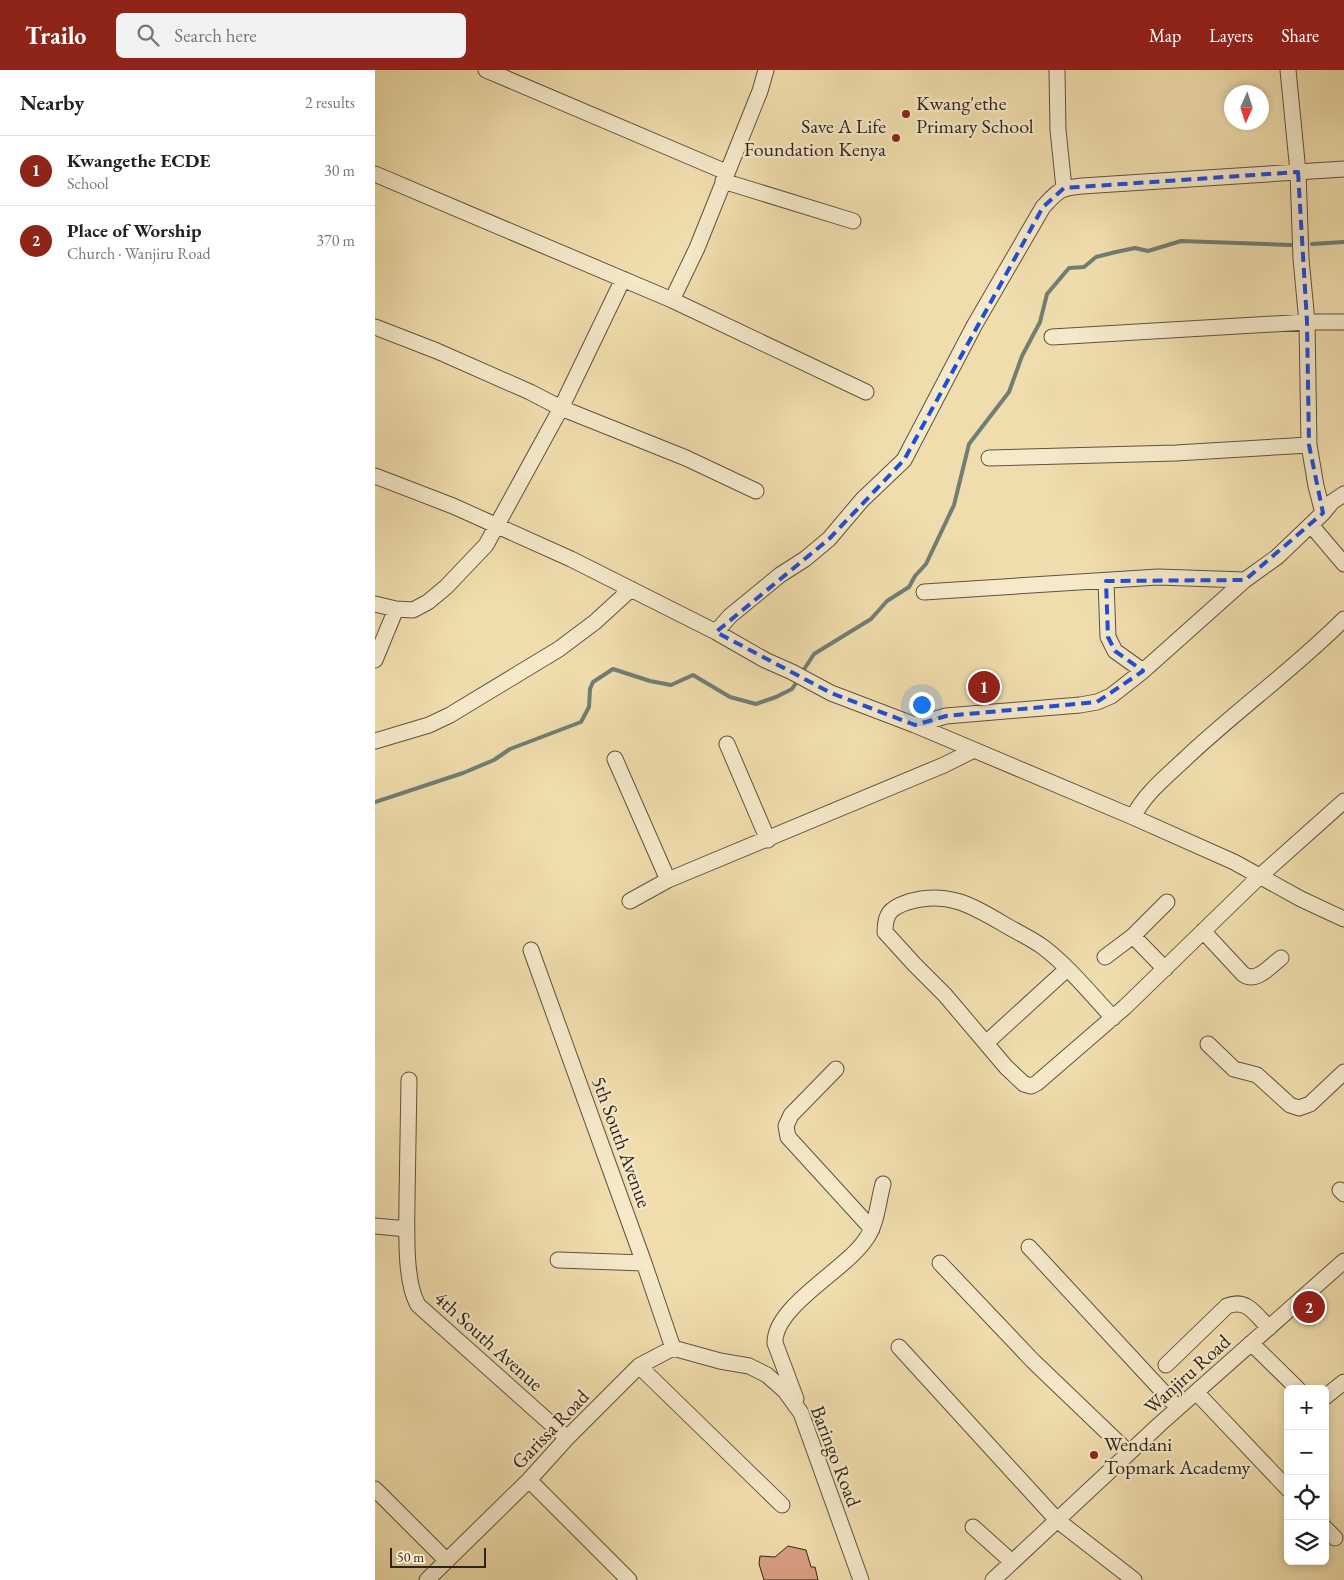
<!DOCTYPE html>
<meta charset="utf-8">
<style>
:root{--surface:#fff;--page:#f2f2f2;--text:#222;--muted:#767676;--line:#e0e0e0;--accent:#8f2418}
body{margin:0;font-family:"EB Garamond",serif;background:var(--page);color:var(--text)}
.controls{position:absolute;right:15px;bottom:15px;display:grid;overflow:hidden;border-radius:8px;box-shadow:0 2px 8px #0003}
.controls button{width:45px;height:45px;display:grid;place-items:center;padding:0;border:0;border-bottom:1px solid var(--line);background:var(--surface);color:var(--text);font:25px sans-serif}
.compass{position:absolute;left:849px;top:15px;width:45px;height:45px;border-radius:50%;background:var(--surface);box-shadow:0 2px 8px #0003;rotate:183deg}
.scale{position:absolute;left:15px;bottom:12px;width:96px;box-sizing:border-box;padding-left:5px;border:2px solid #2f241a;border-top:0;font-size:14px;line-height:18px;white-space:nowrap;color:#2f241a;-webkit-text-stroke:4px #f5e9ca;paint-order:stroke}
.you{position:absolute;left:546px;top:634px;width:18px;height:18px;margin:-12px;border:4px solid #fff;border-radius:50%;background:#1a73e8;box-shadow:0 0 0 8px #1a73e833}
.badge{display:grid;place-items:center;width:32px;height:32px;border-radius:50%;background:var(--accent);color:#fff;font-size:16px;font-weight:700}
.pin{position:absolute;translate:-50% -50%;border:2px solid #fff;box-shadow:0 1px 5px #0006}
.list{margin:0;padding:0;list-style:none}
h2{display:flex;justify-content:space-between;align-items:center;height:65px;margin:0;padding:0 20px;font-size:21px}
h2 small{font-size:16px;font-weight:400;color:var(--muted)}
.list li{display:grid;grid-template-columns:32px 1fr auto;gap:15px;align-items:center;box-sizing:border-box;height:70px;padding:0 20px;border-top:1px solid var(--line)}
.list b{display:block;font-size:19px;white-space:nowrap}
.list p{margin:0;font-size:16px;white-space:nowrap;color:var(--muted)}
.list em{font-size:16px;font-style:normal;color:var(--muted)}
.icon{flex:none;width:28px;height:28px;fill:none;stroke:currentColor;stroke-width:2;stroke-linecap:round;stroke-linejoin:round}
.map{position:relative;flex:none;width:969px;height:1510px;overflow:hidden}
header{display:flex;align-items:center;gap:30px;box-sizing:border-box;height:70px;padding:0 25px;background:var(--accent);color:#fff}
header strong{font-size:24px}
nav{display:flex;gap:28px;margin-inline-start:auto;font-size:18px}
.search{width:350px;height:45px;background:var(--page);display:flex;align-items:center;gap:12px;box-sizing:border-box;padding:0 18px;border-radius:8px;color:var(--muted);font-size:19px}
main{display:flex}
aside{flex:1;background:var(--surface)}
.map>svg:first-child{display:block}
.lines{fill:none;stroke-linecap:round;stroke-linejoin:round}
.stream{stroke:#707e75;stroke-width:4}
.building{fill:#da9e83;stroke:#2f241a}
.minor-casing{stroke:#5f523f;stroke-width:17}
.minor{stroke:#f5e9ca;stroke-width:15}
.marked{fill:none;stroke:#1d4ed8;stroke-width:4;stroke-dasharray:10 6;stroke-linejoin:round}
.poi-dot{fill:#8f2418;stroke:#f5e9ca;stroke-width:2}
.labels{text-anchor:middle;stroke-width:4.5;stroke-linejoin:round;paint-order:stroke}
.poi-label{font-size:20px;fill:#2f241a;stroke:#f5e9ca;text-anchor:start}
.street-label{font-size:20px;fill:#2f241a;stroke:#f5e9ca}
</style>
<header>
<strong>Trailo</strong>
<div class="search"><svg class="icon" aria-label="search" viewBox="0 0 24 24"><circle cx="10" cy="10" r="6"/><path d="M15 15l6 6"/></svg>Search here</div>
<nav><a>Map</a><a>Layers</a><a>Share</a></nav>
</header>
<main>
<aside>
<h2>Nearby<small>2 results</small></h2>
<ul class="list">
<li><span class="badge">1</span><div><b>Kwangethe ECDE</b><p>School</p></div><em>30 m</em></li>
<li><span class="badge">2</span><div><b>Place of Worship</b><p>Church · Wanjiru Road</p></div><em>370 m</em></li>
</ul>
</aside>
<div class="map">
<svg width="969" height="1510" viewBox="0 0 969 1510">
<rect width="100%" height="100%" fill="#f0ddad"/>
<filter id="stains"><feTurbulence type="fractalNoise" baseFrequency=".004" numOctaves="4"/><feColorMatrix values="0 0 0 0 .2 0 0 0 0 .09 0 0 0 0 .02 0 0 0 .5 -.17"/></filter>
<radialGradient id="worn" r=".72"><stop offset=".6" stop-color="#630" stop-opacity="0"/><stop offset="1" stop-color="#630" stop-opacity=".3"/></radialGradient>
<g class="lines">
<path class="stream" d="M 937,174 L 969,172
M 426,604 L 439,584 L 496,549 L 512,531 L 534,517 L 540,506 L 551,494 L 579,435 L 594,374 L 634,322 L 647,286 L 665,252 L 672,224 L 694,198 L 709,197 L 721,187 L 741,182 L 760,178 L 773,181 L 806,171 L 916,175
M 0,732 L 88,703 L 119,690 L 135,679 L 206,652 L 214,637 L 215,619 L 218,612 L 238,599 L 275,611 L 296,615 L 318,605 L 355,627 L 381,634 L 401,627 L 417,619 L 423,610"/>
</g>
<path class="building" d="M 413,1476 L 431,1480 L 436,1497 L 440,1497 L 443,1510 L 389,1510 L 384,1494 L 385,1486 L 400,1487 Z"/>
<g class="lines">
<defs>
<path id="minor" d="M 111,0 L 351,102
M 682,0 L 683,60 L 689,118
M 913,0 L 923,102 L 926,189 L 932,252 L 934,375 L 941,416 L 948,443
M 0,104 L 297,230 L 491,322
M 348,111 L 478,151
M 297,230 L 322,178 L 385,21 L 391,0
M 0,257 L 62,281 L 155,322 L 186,338 L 311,388 L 381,421
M 677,267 L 932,252 L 969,252
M 614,388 L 801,383 L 934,375
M 0,406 L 78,436 L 196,489 L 341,562 L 390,590 L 417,602 L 456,623 L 540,655 L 758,747 L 859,792 L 926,829 L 969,849
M 936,455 L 969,494
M 731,511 L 733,567 L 740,581 L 768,601
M 549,522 L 783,507 L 870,510
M 0,534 L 21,539 L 38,540 L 53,532 L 71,517 L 111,475 L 186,338 L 248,209
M 341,562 L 355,546 L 405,505 L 430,489 L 454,469 L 487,430 L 529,390 L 599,256 L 668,137 C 683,121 684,118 707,116 L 969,99
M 0,590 L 21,539
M 540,655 L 571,646 L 705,635 L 722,632 L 736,626 L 768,601 L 870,510 L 902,487 L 948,443 L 957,432 L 969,424
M 0,671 L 54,655 L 75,645 L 184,579 L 220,552 L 256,519
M 352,674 L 393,770
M 240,689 L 293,810
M 758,747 C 770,723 792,706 811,688 C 862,640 919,599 969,549
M 255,831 L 293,810 L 569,695 L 599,680
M 828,861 L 868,904 C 881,914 895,896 906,888
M 758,866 L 790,899
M 156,880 L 269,1193 L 298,1278
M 730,887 L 758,866 L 792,832
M 738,948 C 717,925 692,895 668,877 C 657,869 644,863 632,856 C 598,836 573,820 533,832 C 515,838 510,844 510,862 L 539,894 L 570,925 L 631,997 L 649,1014 L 656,1016 L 662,1013 L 750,937 L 885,806 L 969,731
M 611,973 L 692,899
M 833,974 L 859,999 L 882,1005 L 915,1035 L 924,1038 L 935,1034 L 969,1002
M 461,999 L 416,1045 L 411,1056 L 413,1067 L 497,1159
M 34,1010 C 33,1050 33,1089 32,1129 C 32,1157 29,1211 43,1235 L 192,1368
M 965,1120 L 969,1124
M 0,1156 L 32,1159
M 654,1177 L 803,1338
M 183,1190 L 269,1193
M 565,1193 L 658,1291 L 754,1383
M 876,1273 L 923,1319
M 524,1277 L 682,1450 L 759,1510
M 791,1295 L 852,1236 C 872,1228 880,1244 894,1258
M 264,1296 L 407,1435
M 821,1322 L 913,1419
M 950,1327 L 969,1312
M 421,1329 L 400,1273 C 399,1236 471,1200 491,1169 C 502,1154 503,1132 508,1114
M 154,1410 L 254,1510
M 0,1419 L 72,1491
M 598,1457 L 637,1492
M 950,1458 L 960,1468
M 52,1510 L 154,1410 L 192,1368 L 264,1296 L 298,1278 L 345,1291 L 374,1296 L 392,1305 L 410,1321 L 426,1343 L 486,1510
M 618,1510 L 785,1354 L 969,1191"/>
</defs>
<use href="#minor" class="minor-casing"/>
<use href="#minor" class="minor"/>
</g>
<path class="marked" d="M 923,102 L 932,252 L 934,375 L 948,443 L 870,510 L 731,511 L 733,567 L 740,581 L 768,601 L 722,632 L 571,646 L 540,655 L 456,623 L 341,562 L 454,469 L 529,390 L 668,137 L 689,118 Z"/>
<g class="poi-dot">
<circle cx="531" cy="44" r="5"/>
<circle cx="521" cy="68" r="5"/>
<circle cx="719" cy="1385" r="5"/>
</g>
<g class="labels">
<g class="poi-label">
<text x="541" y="40">Kwang'ethe<tspan x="541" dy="23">Primary School</tspan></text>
<text x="511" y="63" text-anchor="end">Save A Life<tspan x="511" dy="23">Foundation Kenya</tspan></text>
<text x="729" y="1381">Wendani<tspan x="729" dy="23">Topmark Academy</tspan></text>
</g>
<g class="street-label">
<text transform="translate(247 1072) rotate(70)" y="7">5th South Avenue</text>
<text transform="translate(114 1271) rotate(42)" y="7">4th South Avenue</text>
<text transform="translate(812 1304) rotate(-42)" y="7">Wanjiru Road</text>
<text transform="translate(175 1359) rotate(-46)" y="7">Garissa Road</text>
<text transform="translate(461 1386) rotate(69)" y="7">Baringo Road</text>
</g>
</g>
<rect width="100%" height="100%" filter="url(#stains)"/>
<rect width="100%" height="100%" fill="url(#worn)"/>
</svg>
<div class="controls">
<button>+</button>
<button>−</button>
<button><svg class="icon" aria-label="locate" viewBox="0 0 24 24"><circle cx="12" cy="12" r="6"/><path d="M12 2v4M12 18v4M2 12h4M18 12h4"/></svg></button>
<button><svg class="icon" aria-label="layers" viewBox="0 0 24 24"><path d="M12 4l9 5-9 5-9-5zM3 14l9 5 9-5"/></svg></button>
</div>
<svg class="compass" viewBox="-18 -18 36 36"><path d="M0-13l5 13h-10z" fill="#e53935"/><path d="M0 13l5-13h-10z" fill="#767676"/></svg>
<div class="scale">50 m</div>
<div class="you"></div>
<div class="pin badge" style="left:609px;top:617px">1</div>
<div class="pin badge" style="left:934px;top:1237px">2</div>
</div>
</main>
